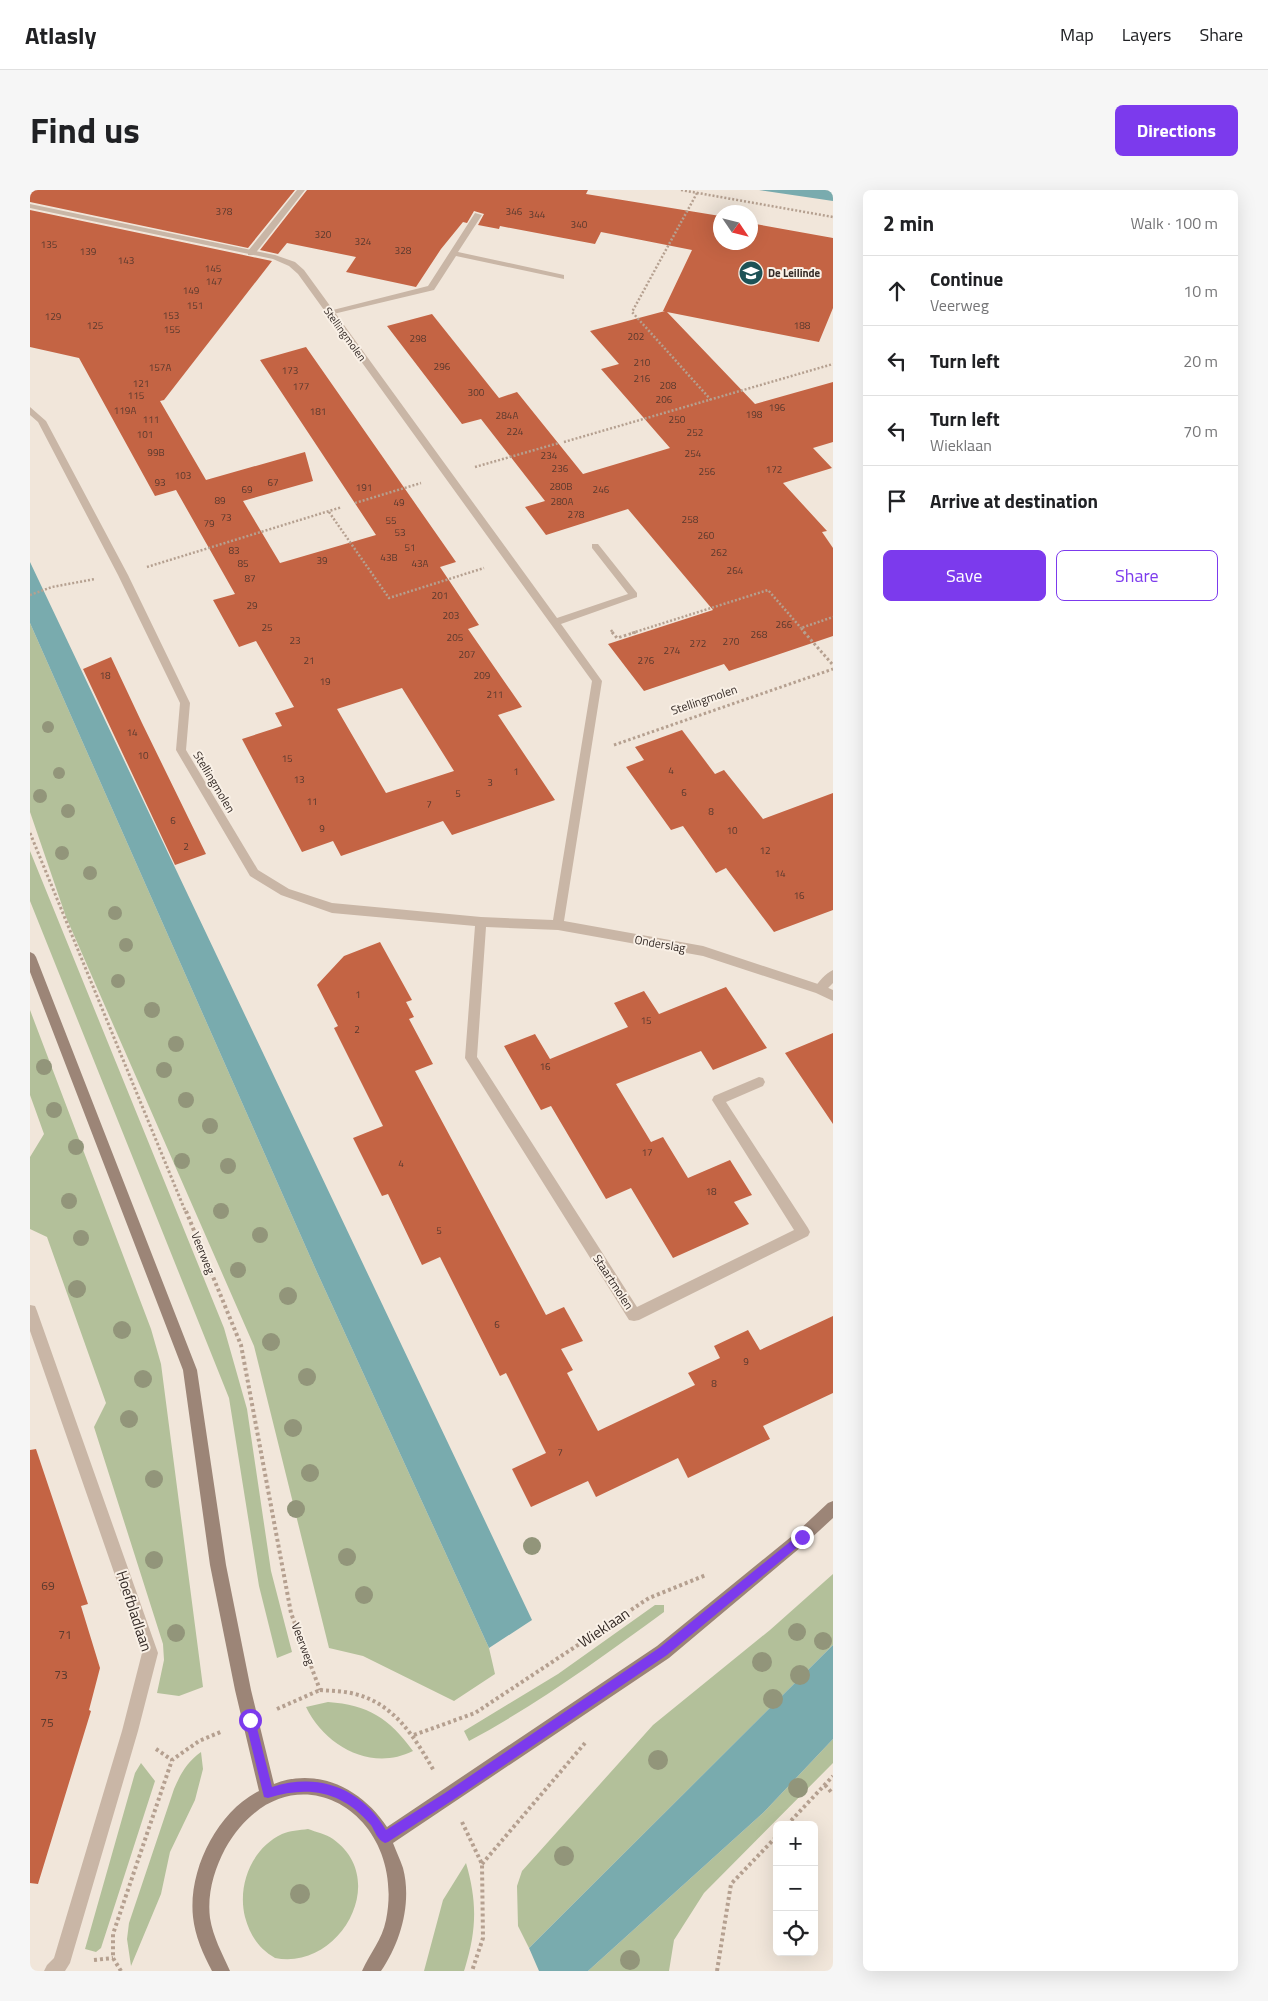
<!DOCTYPE html>
<meta charset="utf-8">
<style>
:root{--surface:#fff;--page:#f6f6f6;--text:#202124;--muted:#757577;--line:#e0e0e0;--accent:#7c3aed}
body{margin:0;font-family:"Titillium Web",sans-serif;background:var(--page);color:var(--text)}
.controls{position:absolute;right:15px;bottom:15px;display:grid;overflow:hidden;border-radius:8px;box-shadow:0 5px 20px #0002}
.controls button{width:45px;height:45px;display:grid;place-items:center;padding:0;border:0;border-bottom:1px solid var(--line);background:var(--surface);color:var(--text);font:25px sans-serif}
.compass{position:absolute;left:683px;top:15px;width:45px;height:45px;border-radius:50%;background:var(--surface);box-shadow:0 5px 20px #0002;rotate:125deg}
.stop{position:absolute;width:15px;height:15px;margin:-11px;border:4px solid #7c3aed;border-radius:50%;background:#fff}
.stop.end{background:#7c3aed;border-color:#fff;box-shadow:0 1px 5px #0008}
.list{margin:0;padding:0;list-style:none}
h2{display:flex;justify-content:space-between;align-items:center;height:65px;margin:0;padding:0 20px;font-size:21px}
h2 small{font-size:16px;font-weight:400;color:var(--muted)}
.list li{display:grid;grid-template-columns:32px 1fr auto;gap:15px;align-items:center;box-sizing:border-box;height:70px;padding:0 20px;border-top:1px solid var(--line)}
.list b{display:block;font-size:19px;white-space:nowrap}
.list p{margin:0;font-size:16px;white-space:nowrap;color:var(--muted)}
.list em{font-size:16px;font-style:normal;color:var(--muted)}
.actions{display:flex;gap:10px;padding:15px 20px}
.actions a{flex:1;padding:11px 0;border:1px solid var(--accent);border-radius:8px;text-align:center;font-size:18px;color:var(--accent)}
.actions .main{background:var(--accent);color:#fff}
.icon{flex:none;width:28px;height:28px;fill:none;stroke:currentColor;stroke-width:2;stroke-linecap:round;stroke-linejoin:round}
.map{position:relative;flex:none;width:803px;height:1781px;overflow:hidden;border-radius:8px}
header{display:flex;align-items:center;gap:30px;box-sizing:border-box;height:70px;padding:0 25px;background:var(--surface);border-bottom:1px solid var(--line)}
header strong{font-size:24px}
nav{display:flex;gap:28px;margin-inline-start:auto;font-size:18px}
.intro{display:flex;align-items:center;justify-content:space-between;box-sizing:border-box;height:120px;padding:0 30px}
h1{margin:0;font-size:35px}
.button{padding:12px 22px;border-radius:8px;background:var(--accent);color:#fff;font-size:18px;font-weight:700}
main{display:flex;gap:30px;padding:0 30px}
aside{flex:1;background:var(--surface);border-radius:8px;box-shadow:0 5px 20px #0002}
.map>svg:first-child{display:block}
.green{fill:#b3c09a}
.water{fill:#79abae}
.building{fill:#c46444;fill-rule:evenodd}
.lines{fill:none;stroke-linecap:round;stroke-linejoin:round}
.path-far2{stroke:#b5a090;stroke-width:2.5;stroke-dasharray:2 2;stroke-linecap:butt}
.path-far1{stroke:#b5a090;stroke-width:3;stroke-dasharray:2.5 2.5;stroke-linecap:butt}
.path{stroke:#b5a090;stroke-width:4;stroke-dasharray:3 3;stroke-linecap:butt}
.lane{fill:#c9b6a6;fill-rule:evenodd}
.street{fill:#c9b6a6;fill-rule:evenodd}
.secondary{fill:#9c8577;fill-rule:evenodd}
.tree{fill:#92957a}
.route{fill:#7c3aed}
.labels{text-anchor:middle;stroke-width:4;stroke-linejoin:round;paint-order:stroke}
.number-label{font-size:10px;fill:#59392e}
.far-poi-label{font-size:11px;font-weight:bold;fill:#352b27;stroke:#f9f0e6;text-anchor:start}
.far-street-label{font-size:11px;fill:#352b27;stroke:#f9f0e6}
.street-label{font-size:12px;fill:#352b27;stroke:#f9f0e6}
.near-number-label{font-size:12px;fill:#59392e}
.near-street-label{font-size:15px;fill:#352b27;stroke:#f9f0e6}
</style>
<header>
<strong>Atlasly</strong>
<nav><a>Map</a><a>Layers</a><a>Share</a></nav>
</header>
<div class="intro"><h1>Find us</h1><a class="button">Directions</a></div>
<main>
<div class="map">
<svg width="803" height="1781" viewBox="0 0 803 1781">
<rect width="100%" height="100%" fill="#f1e6da"/>
<path class="green" d="M 0,433 L 286,1080 L 459,1458 L 465,1484 L 424,1511 L 333,1466 L 299,1458 L 224,1156 L 36,727 L 0,622 Z
M 0,661 L 194,1138 L 217,1219 L 241,1381 L 262,1462 L 247,1468 L 229,1396 L 199,1208 L 0,711 Z
M 0,820 L 121,1139 L 131,1174 L 173,1497 L 149,1506 L 127,1503 L 134,1470 L 133,1454 L 64,1237 L 76,1213 L 17,1047 L 0,1039 L 0,967 L 14,944 L 0,905 Z
M 803,1384 L 803,1455 L 499,1758 L 488,1736 L 487,1696 L 492,1681 L 623,1535 L 740,1440 Z
M 625,1415 L 634,1415 L 634,1422 C 571,1468 508,1514 439,1551 L 434,1541 L 528,1484 Z
M 298,1512 C 338,1515 359,1528 383,1561 C 341,1582 295,1556 276,1517 Z
M 803,1549 L 803,1573 L 674,1703 L 644,1750 L 639,1781 L 558,1781 L 734,1622 Z
M 171,1562 L 173,1579 L 165,1610 L 140,1662 L 131,1704 L 101,1776 L 97,1749 L 99,1733 L 144,1599 C 151,1583 157,1572 171,1562 Z
M 111,1573 L 125,1591 L 71,1758 L 66,1762 L 55,1759 L 105,1583 Z
M 278,1639 C 286,1642 296,1644 303,1649 C 361,1690 309,1781 245,1768 C 228,1758 220,1745 215,1727 C 207,1695 222,1658 252,1644 C 259,1641 270,1640 278,1639 Z
M 436,1673 C 447,1711 447,1739 435,1778 L 434,1781 L 394,1781 L 413,1710 Z"/>
<path class="water" d="M 729,0 L 803,0 L 803,11 Z
M 0,372 L 502,1430 L 459,1458 L 286,1080 L 0,433 Z
M 803,1455 L 803,1549 L 734,1622 L 558,1781 L 509,1781 L 499,1758 Z"/>
<path class="building" d="M 0,0 L 265,0 L 218,58 L 0,12 Z
M 277,0 L 558,0 L 556,4 L 690,26 L 690,52 L 720,52 L 720,33 L 803,48 L 803,118 L 789,152 L 637,122 L 725,214 L 803,192 L 803,252 L 783,258 L 802,278 L 753,293 L 797,341 L 792,342 L 803,358 L 803,446 L 699,481 L 694,474 L 614,501 L 578,454 L 683,420 L 598,319 L 516,345 L 495,317 L 515,311 L 451,229 L 432,234 L 357,136 L 402,124 L 469,208 L 487,202 L 553,284 L 640,258 L 571,179 L 589,174 L 560,141 L 635,121 L 633,121 L 662,60 L 571,42 L 565,54 L 470,36 L 469,39 L 448,35 L 454,24 L 444,21 L 437,33 L 433,32 L 411,59 L 386,97 L 316,82 L 326,67 L 257,53 L 248,64 L 230,60 Z
M 0,20 L 242,71 L 134,210 L 130,211 L 176,290 L 275,262 L 283,291 L 213,311 L 250,373 L 346,345 L 230,170 L 276,157 L 426,372 L 410,377 L 449,435 L 438,439 L 492,517 L 468,525 L 525,610 L 422,645 L 413,631 L 311,666 L 303,651 L 272,662 L 212,549 L 252,536 L 245,523 L 264,517 L 226,451 L 209,457 L 183,410 L 205,404 L 146,300 L 125,306 L 49,168 L 0,157 ZM 372,498 L 424,581 L 356,603 L 307,519 Z
M 81,467 L 112,533 L 176,664 L 145,675 L 53,479 Z
M 652,540 L 685,584 L 694,580 L 733,629 L 803,603 L 803,720 L 744,742 L 696,678 L 686,683 L 653,636 L 641,640 L 596,577 L 614,570 L 605,557 Z
M 350,752 L 382,810 L 376,812 L 384,827 L 379,829 L 403,874 L 385,881 L 516,1125 L 534,1117 L 553,1151 L 531,1159 L 543,1180 L 537,1183 L 568,1241 L 665,1195 L 658,1183 L 690,1168 L 684,1156 L 718,1140 L 730,1160 L 803,1126 L 803,1203 L 733,1236 L 740,1249 L 658,1288 L 648,1268 L 566,1307 L 558,1291 L 501,1317 L 482,1279 L 516,1263 L 476,1183 L 470,1186 L 410,1067 L 392,1075 L 358,1004 L 352,1006 L 323,948 L 353,936 L 304,838 L 308,836 L 287,795 L 314,766 Z
M 696,797 L 737,858 L 683,880 L 671,861 L 586,894 L 621,952 L 633,947 L 658,988 L 700,970 L 722,1005 L 704,1012 L 719,1034 L 643,1068 L 601,998 L 576,1009 L 521,916 L 511,920 L 474,856 L 505,844 L 520,869 L 598,837 L 584,813 L 614,801 L 629,824 Z
M 803,843 L 803,934 L 755,863 Z
M 6,1259 L 58,1414 L 51,1416 L 70,1478 L 59,1520 L 61,1521 L 8,1694 L 0,1693 L 0,1260 Z"/>
<g class="lines">
<path class="path-far2" d="M 651,0 L 803,27
M 667,3 L 602,122 L 681,210
M 534,252 L 803,174
M 445,277 L 529,253
M 325,313 L 391,293
M 299,322 L 359,408 L 454,378
M 117,377 L 312,317
M 0,405 L 22,397 L 65,389
M 581,440 L 583,443
M 602,443 L 738,400 L 771,438
M 775,443 L 771,438 L 803,427"/>
<path class="path-far1" d="M 582,442 L 587,448 L 606,442
M 774,442 L 803,475
M 584,555 L 803,479
M 0,643 L 156,1023"/>
<path class="path" d="M 156,1021 L 211,1155 L 261,1423 L 290,1500
M 290,1500 C 302,1501 314,1501 325,1504 C 365,1514 385,1548 404,1581
M 247,1519 L 290,1500
M 384,1545 L 445,1523 L 619,1408 L 676,1385
M 126,1559 L 142,1570
M 795,1595 L 803,1604
M 432,1632 L 452,1674 L 453,1748 L 442,1781
M 757,1635 L 803,1586
M 452,1674 L 555,1553
M 64,1770 L 83,1768
M 91,1781 L 83,1768 L 83,1744 L 142,1570 L 169,1551 L 193,1541
M 687,1781 L 701,1694 L 747,1646"/>
<path class="lane" d="M 267,0 L 275,0 L 224,65 L 218,65 L 218,61 Z
M 445,23 L 452,25 L 428,62 L 534,85 L 534,89 L 426,66 L 404,100 L 299,125 L 295,122 L 398,96 Z
M 803,780 L 803,793 L 794,802 L 786,802 L 784,799 C 788,792 796,783 803,780 Z"/>
<path class="street" d="M 0,14 L 245,65 L 265,72 L 274,80 L 527,428 L 598,404 L 562,358 L 562,354 L 568,354 L 607,403 L 607,407 L 531,434 L 572,491 L 534,731 L 673,756 L 794,796 L 803,800 L 803,811 L 786,803 L 673,766 L 528,740 L 456,737 L 447,867 L 607,1117 L 764,1040 L 682,910 L 684,906 L 729,887 L 733,888 L 735,892 L 733,896 L 696,912 L 778,1038 L 780,1042 L 778,1046 L 609,1130 L 604,1131 L 599,1130 L 435,868 L 445,736 L 302,723 L 251,705 L 220,686 L 146,560 L 150,513 L 88,385 L 8,232 L 0,225 L 0,217 L 16,231 L 98,385 L 160,513 L 156,560 L 228,680 L 259,699 L 302,713 L 451,727 L 523,730 L 562,491 L 268,84 L 259,76 L 243,69 L 0,18 Z
M 0,1115 L 5,1116 L 7,1121 L 128,1463 L 108,1541 L 40,1773 L 35,1781 L 14,1781 L 17,1775 L 24,1768 L 92,1541 L 112,1463 L 0,1141 Z"/>
<path class="secondary" d="M 0,762 L 4,764 L 6,767 L 167,1180 L 196,1375 L 221,1500 L 244,1594 C 288,1576 333,1600 357,1637 L 627,1456 L 767,1342 L 798,1313 L 803,1311 L 803,1328 L 777,1352 L 639,1468 L 363,1653 C 366,1661 370,1669 373,1678 C 382,1712 371,1752 351,1781 L 332,1781 C 340,1763 352,1750 356,1730 C 378,1621 257,1550 195,1659 C 184,1680 177,1704 180,1728 C 183,1747 192,1763 200,1781 L 182,1781 C 173,1764 165,1746 163,1727 C 158,1680 187,1622 229,1601 L 205,1500 L 180,1375 L 153,1180 L 0,782 Z"/>
</g>
<g class="tree">
<circle cx="18" cy="537" r="6"/>
<circle cx="29" cy="583" r="6"/>
<circle cx="10" cy="606" r="7"/>
<circle cx="38" cy="621" r="7"/>
<circle cx="32" cy="663" r="7"/>
<circle cx="60" cy="683" r="7"/>
<circle cx="85" cy="723" r="7"/>
<circle cx="96" cy="755" r="7"/>
<circle cx="88" cy="791" r="7"/>
<circle cx="122" cy="820" r="8"/>
<circle cx="146" cy="854" r="8"/>
<circle cx="14" cy="877" r="8"/>
<circle cx="134" cy="880" r="8"/>
<circle cx="156" cy="910" r="8"/>
<circle cx="24" cy="920" r="8"/>
<circle cx="180" cy="936" r="8"/>
<circle cx="46" cy="957" r="8"/>
<circle cx="152" cy="971" r="8"/>
<circle cx="198" cy="976" r="8"/>
<circle cx="39" cy="1011" r="8"/>
<circle cx="191" cy="1021" r="8"/>
<circle cx="230" cy="1045" r="8"/>
<circle cx="51" cy="1048" r="8"/>
<circle cx="208" cy="1080" r="8"/>
<circle cx="47" cy="1099" r="9"/>
<circle cx="258" cy="1106" r="9"/>
<circle cx="92" cy="1140" r="9"/>
<circle cx="241" cy="1152" r="9"/>
<circle cx="277" cy="1187" r="9"/>
<circle cx="113" cy="1189" r="9"/>
<circle cx="99" cy="1229" r="9"/>
<circle cx="263" cy="1238" r="9"/>
<circle cx="280" cy="1283" r="9"/>
<circle cx="124" cy="1289" r="9"/>
<circle cx="266" cy="1319" r="9"/>
<circle cx="502" cy="1356" r="9"/>
<circle cx="317" cy="1367" r="9"/>
<circle cx="124" cy="1370" r="9"/>
<circle cx="334" cy="1405" r="9"/>
<circle cx="767" cy="1442" r="9"/>
<circle cx="146" cy="1443" r="9"/>
<circle cx="793" cy="1451" r="9"/>
<circle cx="732" cy="1472" r="10"/>
<circle cx="770" cy="1485" r="10"/>
<circle cx="743" cy="1509" r="10"/>
<circle cx="628" cy="1570" r="10"/>
<circle cx="768" cy="1598" r="10"/>
<circle cx="534" cy="1666" r="10"/>
<circle cx="270" cy="1704" r="10"/>
<circle cx="600" cy="1770" r="10"/>
</g>
<path class="route" d="M 772,1342 L 777,1347 L 776,1350 L 637,1465 L 423,1610 L 358,1652 L 355,1653 C 347,1650 345,1641 341,1635 C 312,1601 279,1595 238,1608 L 234,1607 L 215,1530 L 217,1527 L 220,1525 L 224,1527 L 225,1530 L 242,1597 C 289,1582 331,1598 356,1640 L 415,1603 L 629,1458 Z"/>
<defs>
<symbol id="school-disc" viewBox="-11 -11 22 22"><circle r="9.5" fill="#1d5256" stroke="#f9f0e6"/><path d="M0-5L7-2L0 1L-7-2ZM-4 1L0 2.5L4 1V4Q0 6-4 4Z" fill="#fff"/></symbol>
</defs>
<g fill-rule="evenodd">
<use href="#school-disc" x="707" y="69" width="28" height="28"/>
</g>
<g class="labels">
<g class="number-label">
<text x="194" y="25">378</text>
<text x="484" y="25">346</text>
<text x="507" y="28">344</text>
<text x="549" y="38">340</text>
<text x="293" y="48">320</text>
<text x="333" y="55">324</text>
<text x="19" y="58">135</text>
<text x="373" y="64">328</text>
<text x="58" y="65">139</text>
<text x="96" y="74">143</text>
<text x="183" y="82">145</text>
<text x="184" y="95">147</text>
<text x="161" y="104">149</text>
<text x="165" y="119">151</text>
<text x="141" y="129">153</text>
<text x="23" y="130">129</text>
<text x="65" y="139">125</text>
<text x="772" y="139">188</text>
<text x="142" y="143">155</text>
<text x="606" y="150">202</text>
<text x="388" y="152">298</text>
<text x="612" y="176">210</text>
<text x="412" y="180">296</text>
<text x="130" y="181">157A</text>
<text x="260" y="184">173</text>
<text x="612" y="192">216</text>
<text x="111" y="197">121</text>
<text x="638" y="199">208</text>
<text x="271" y="200">177</text>
<text x="446" y="206">300</text>
<text x="106" y="209">115</text>
<text x="634" y="213">206</text>
<text x="747" y="221">196</text>
<text x="95" y="224">119A</text>
<text x="288" y="225">181</text>
<text x="724" y="228">198</text>
<text x="477" y="229">284A</text>
<text x="121" y="233">111</text>
<text x="647" y="233">250</text>
<text x="485" y="245">224</text>
<text x="665" y="246">252</text>
<text x="115" y="248">101</text>
<text x="126" y="266">99B</text>
<text x="663" y="267">254</text>
<text x="519" y="269">234</text>
<text x="530" y="282">236</text>
<text x="744" y="283">172</text>
<text x="677" y="285">256</text>
<text x="153" y="289">103</text>
<text x="130" y="296">93</text>
<text x="243" y="296">67</text>
<text x="531" y="300">280B</text>
<text x="334" y="301">191</text>
<text x="217" y="303">69</text>
<text x="571" y="303">246</text>
<text x="190" y="314">89</text>
<text x="532" y="315">280A</text>
<text x="369" y="316">49</text>
<text x="546" y="328">278</text>
<text x="196" y="331">73</text>
<text x="660" y="333">258</text>
<text x="361" y="334">55</text>
<text x="179" y="337">79</text>
<text x="370" y="346">53</text>
<text x="676" y="349">260</text>
<text x="380" y="361">51</text>
<text x="204" y="364">83</text>
<text x="689" y="366">262</text>
<text x="359" y="371">43B</text>
<text x="292" y="374">39</text>
<text x="213" y="377">85</text>
<text x="390" y="377">43A</text>
<text x="705" y="384">264</text>
<text x="220" y="392">87</text>
<text x="410" y="409">201</text>
<text x="222" y="419">29</text>
<text x="421" y="429">203</text>
<text x="754" y="438">266</text>
<text x="237" y="441">25</text>
<text x="729" y="448">268</text>
<text x="425" y="451">205</text>
<text x="265" y="454">23</text>
<text x="701" y="455">270</text>
<text x="668" y="457">272</text>
<text x="642" y="464">274</text>
<text x="437" y="468">207</text>
<text x="279" y="474">21</text>
<text x="616" y="474">276</text>
<text x="75" y="489">18</text>
<text x="452" y="489">209</text>
<text x="295" y="495">19</text>
<text x="465" y="508">211</text>
<text x="102" y="546">14</text>
<text x="113" y="569">10</text>
<text x="257" y="572">15</text>
<text x="641" y="584">4</text>
<text x="486" y="585">1</text>
<text x="269" y="593">13</text>
<text x="460" y="596">3</text>
<text x="654" y="606">6</text>
<text x="428" y="607">5</text>
<text x="282" y="615">11</text>
<text x="399" y="618">7</text>
<text x="681" y="625">8</text>
<text x="143" y="634">6</text>
<text x="292" y="642">9</text>
<text x="702" y="644">10</text>
<text x="156" y="660">2</text>
<text x="735" y="664">12</text>
<text x="750" y="687">14</text>
<text x="769" y="709">16</text>
<text x="328" y="808">1</text>
<text x="616" y="834">15</text>
<text x="327" y="843">2</text>
<text x="515" y="880">16</text>
<text x="617" y="966">17</text>
<text x="371" y="977">4</text>
<text x="681" y="1005">18</text>
<text x="409" y="1044">5</text>
<text x="467" y="1138">6</text>
<text x="716" y="1175">9</text>
<text x="684" y="1197">8</text>
<text x="530" y="1266">7</text>
</g>
<g class="far-poi-label">
<text x="738" y="87">De Leilinde</text>
</g>
<g class="far-street-label">
<text transform="translate(315 144) rotate(54)" y="4">Stellingmolen</text>
</g>
<g class="street-label">
<text transform="translate(674 510) rotate(-19)" y="4">Stellingmolen</text>
<text transform="translate(184 592) rotate(59)" y="4">Stellingmolen</text>
<text transform="translate(630 754) rotate(10)" y="4">Onderslag</text>
<text transform="translate(173 1063) rotate(68)" y="4">Veerweg</text>
<text transform="translate(583 1092) rotate(57)" y="4">Staartmolen</text>
<text transform="translate(273 1454) rotate(69)" y="4">Veerweg</text>
</g>
<g class="near-number-label">
<text x="18" y="1400">69</text>
<text x="35" y="1449">71</text>
<text x="31" y="1489">73</text>
<text x="17" y="1537">75</text>
</g>
<g class="near-street-label">
<text transform="translate(104 1421) rotate(72)" y="5">Hoefbladlaan</text>
<text transform="translate(574 1438) rotate(-34)" y="5">Wieklaan</text>
</g>
</g>
</svg>
<div class="controls">
<button>+</button>
<button>−</button>
<button><svg class="icon" aria-label="locate" viewBox="0 0 24 24"><circle cx="12" cy="12" r="6"/><path d="M12 2v4M12 18v4M2 12h4M18 12h4"/></svg></button>
</div>
<svg class="compass" viewBox="-18 -18 36 36"><path d="M0-13l5 13h-10z" fill="#e53935"/><path d="M0 13l5-13h-10z" fill="#757577"/></svg>
<div class="stop" style="left:220px;top:1530px"></div>
<div class="stop end" style="left:772px;top:1347px"></div>
</div>
<aside>
<h2>2 min<small>Walk · 100 m</small></h2>
<ul class="list">
<li><svg class="icon" aria-label="ahead" viewBox="0 0 24 24"><path d="M12 20V5M6 11l6-6 6 6"/></svg><div><b>Continue</b><p>Veerweg</p></div><em>10 m</em></li>
<li><svg class="icon" aria-label="left" viewBox="0 0 24 24"><path d="M17 20v-9H6M10 6l-5 5 5 5"/></svg><div><b>Turn left</b></div><em>20 m</em></li>
<li><svg class="icon" aria-label="left" viewBox="0 0 24 24"><path d="M17 20v-9H6M10 6l-5 5 5 5"/></svg><div><b>Turn left</b><p>Wieklaan</p></div><em>70 m</em></li>
<li><svg class="icon" aria-label="arrive" viewBox="0 0 24 24"><path d="M6 21V4h12l-3 4 3 4H6"/></svg><div><b>Arrive at destination</b></div></li>
</ul>
<div class="actions"><a class="main">Save</a><a>Share</a></div>
</aside>
</main>
